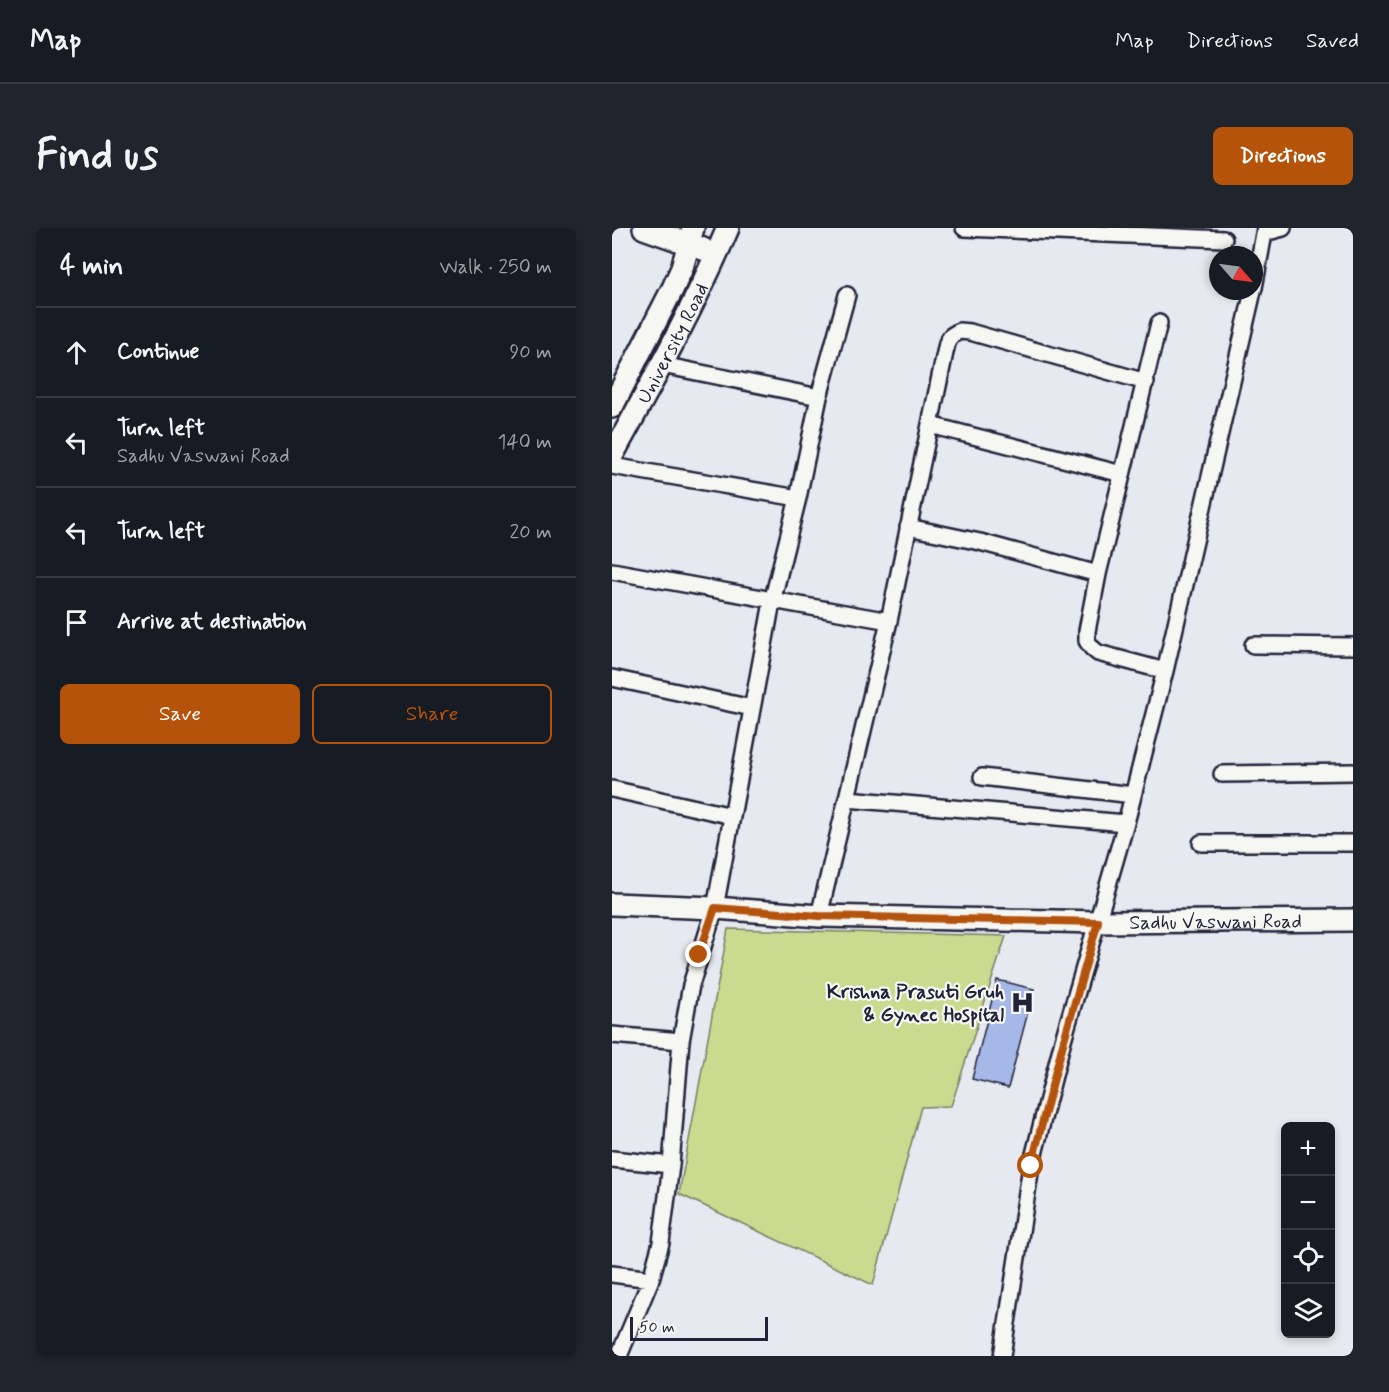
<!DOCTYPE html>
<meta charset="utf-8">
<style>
:root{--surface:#171b24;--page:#20242c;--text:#f1f3f6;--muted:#9ea1a6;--line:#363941;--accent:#b45309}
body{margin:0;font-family:Mynerve,sans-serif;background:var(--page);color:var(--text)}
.controls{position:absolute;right:18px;bottom:18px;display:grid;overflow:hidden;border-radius:9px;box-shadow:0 3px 9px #0003}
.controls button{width:54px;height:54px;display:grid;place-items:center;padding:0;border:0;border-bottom:2px solid var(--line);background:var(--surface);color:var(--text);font:30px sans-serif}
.compass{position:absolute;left:597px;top:18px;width:54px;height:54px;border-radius:50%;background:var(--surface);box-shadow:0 3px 9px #0003;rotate:118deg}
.scale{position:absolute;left:18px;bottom:15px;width:138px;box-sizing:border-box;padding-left:6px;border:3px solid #22223b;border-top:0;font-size:16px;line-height:21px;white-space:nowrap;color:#22223b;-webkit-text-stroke:4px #f6f6f2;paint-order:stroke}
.stop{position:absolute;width:18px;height:18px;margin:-14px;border:4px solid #b45309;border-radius:50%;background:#fff}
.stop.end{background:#b45309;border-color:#fff;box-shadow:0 2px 6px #0008}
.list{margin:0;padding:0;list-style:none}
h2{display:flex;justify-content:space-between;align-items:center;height:78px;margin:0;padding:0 24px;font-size:26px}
h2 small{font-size:20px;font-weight:400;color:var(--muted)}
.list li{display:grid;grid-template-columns:39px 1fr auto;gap:18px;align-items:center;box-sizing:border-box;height:90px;padding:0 24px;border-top:2px solid var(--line)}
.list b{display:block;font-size:22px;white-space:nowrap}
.list p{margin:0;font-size:20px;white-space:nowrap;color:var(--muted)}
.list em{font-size:20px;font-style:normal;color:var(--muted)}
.actions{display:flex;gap:12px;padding:18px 24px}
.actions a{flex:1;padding:14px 0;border:2px solid var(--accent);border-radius:9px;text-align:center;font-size:21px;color:var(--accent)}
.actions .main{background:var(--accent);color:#fff}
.icon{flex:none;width:33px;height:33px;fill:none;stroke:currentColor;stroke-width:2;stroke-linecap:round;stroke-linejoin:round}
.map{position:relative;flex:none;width:741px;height:1128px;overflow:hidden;border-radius:9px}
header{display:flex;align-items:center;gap:36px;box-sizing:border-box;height:84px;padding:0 30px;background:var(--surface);border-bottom:2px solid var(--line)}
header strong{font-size:28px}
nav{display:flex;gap:33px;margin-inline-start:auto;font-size:21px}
.intro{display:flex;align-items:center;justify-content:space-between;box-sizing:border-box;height:144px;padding:0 36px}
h1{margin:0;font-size:42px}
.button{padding:15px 27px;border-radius:9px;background:var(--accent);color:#fff;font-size:21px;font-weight:700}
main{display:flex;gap:36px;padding:0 36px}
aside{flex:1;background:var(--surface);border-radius:9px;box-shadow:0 3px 9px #0003}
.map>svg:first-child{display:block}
.green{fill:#cadb8f;stroke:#767e65;stroke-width:1.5}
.building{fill:#a6b8e7;stroke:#22223b;stroke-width:1.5}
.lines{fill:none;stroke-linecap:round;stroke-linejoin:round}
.street-casing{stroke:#22223b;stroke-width:20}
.secondary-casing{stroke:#22223b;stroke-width:26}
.street{stroke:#f6f6f2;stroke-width:15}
.secondary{stroke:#f6f6f2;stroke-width:21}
.route{stroke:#b45309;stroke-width:8}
.labels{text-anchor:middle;stroke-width:4.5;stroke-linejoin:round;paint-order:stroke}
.street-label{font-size:20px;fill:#22223b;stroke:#f6f6f2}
.poi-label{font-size:20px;font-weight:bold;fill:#22223b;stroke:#f6f6f2;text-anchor:end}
</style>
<header>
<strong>Map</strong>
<nav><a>Map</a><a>Directions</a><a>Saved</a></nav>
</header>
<div class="intro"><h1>Find us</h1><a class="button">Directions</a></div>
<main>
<aside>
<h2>4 min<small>Walk · 250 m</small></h2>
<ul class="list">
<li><svg class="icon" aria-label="ahead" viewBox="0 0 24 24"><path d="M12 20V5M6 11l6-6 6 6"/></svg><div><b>Continue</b></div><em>90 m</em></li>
<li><svg class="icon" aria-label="left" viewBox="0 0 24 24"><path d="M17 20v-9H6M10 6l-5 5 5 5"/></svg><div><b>Turn left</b><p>Sadhu Vaswani Road</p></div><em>140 m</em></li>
<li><svg class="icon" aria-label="left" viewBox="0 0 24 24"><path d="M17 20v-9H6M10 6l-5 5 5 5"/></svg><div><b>Turn left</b></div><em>20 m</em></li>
<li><svg class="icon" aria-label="arrive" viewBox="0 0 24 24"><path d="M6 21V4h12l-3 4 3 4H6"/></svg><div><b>Arrive at destination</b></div></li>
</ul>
<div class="actions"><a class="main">Save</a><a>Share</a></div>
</aside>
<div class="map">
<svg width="741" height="1128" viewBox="0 0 741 1128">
<rect width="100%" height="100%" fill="#e6eaf0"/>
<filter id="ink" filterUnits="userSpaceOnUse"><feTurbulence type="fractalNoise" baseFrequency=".0167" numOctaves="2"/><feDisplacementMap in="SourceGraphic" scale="12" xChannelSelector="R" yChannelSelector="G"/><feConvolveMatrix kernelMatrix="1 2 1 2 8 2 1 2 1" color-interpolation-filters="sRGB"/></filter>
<g filter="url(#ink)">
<path class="green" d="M 116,701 L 394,708 L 339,878 L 309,879 L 261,1057 L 67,966 Z"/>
<path class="building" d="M 385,752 L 422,761 L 396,860 L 360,851 Z"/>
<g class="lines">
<defs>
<path id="street" d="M 352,0 L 612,11
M 652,5 L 671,0
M 642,60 L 653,0
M 547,95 L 486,346 L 475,403 L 475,413 L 480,420 L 486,425 L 553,443
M 50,137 L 207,169
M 318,197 L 510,246
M 0,238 L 186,270
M 296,299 L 368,314 L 486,346
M 0,343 L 277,393
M 641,417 L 741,418
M 0,450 L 140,480
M 610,546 L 741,544
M 370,549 L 521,567
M 0,561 L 120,588
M 235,571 L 514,595
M 589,615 L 741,615
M 207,688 L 277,393 L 335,115 L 339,108 L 347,103 L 358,104 L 534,154
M 0,807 L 69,813
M 0,931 L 59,937
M 0,1046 L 39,1051
M 7,1128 L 39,1051 L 49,1015 L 59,937 L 69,813 L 79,757 L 103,680 L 160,374 L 186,270 L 207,169 L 235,67
M 390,1128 L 419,938 L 451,812 L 514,595 L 553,443 L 641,63"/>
<g id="secondary">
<path d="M 32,0 L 91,21"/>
<path d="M 0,179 L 61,60 L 70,40 L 81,0"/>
<path id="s1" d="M 0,228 C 41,153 82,79 116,0"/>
<path id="s2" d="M 0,676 L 103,680 L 207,688 L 486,694 L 741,692"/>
</g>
</defs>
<use href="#street" class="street-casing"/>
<use href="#secondary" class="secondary-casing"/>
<use href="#street" class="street"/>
<use href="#secondary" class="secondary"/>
</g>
</g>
<g class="lines" filter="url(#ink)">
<path class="route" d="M 87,727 L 103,680 L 207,688 L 486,694 L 452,812 L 419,938"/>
</g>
<defs>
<symbol id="hospital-bare" viewBox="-9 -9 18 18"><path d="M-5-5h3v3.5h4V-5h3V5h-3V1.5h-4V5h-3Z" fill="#22223b" stroke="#f6f6f2" stroke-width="2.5" paint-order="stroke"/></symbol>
</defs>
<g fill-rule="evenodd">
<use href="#hospital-bare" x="394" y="758" width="33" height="33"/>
</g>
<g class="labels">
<g class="street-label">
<text dy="7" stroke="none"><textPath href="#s1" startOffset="128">University Road</textPath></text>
<text dy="7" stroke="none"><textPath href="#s2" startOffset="604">Sadhu Vaswani Road</textPath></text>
</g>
<g class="poi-label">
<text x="392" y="770">Krishna Prasuti Gruh<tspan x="392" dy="23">&amp; Gynec Hospital</tspan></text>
</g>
</g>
</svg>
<div class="controls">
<button>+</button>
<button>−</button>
<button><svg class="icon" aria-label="locate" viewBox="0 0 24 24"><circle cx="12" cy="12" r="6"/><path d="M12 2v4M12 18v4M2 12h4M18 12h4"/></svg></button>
<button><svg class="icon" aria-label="layers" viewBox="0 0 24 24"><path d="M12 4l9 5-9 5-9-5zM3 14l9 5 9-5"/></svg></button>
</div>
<svg class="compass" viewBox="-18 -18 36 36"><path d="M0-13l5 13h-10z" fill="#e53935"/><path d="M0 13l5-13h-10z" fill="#9ea1a6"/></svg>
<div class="scale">50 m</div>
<div class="stop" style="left:419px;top:938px"></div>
<div class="stop end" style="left:87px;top:727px"></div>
</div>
</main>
